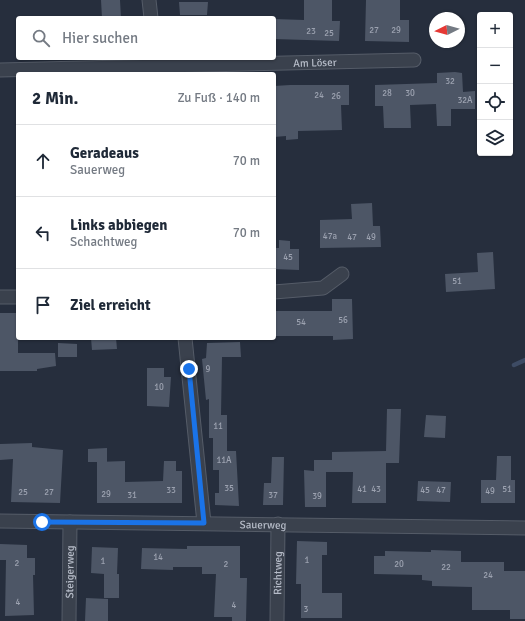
<!DOCTYPE html>
<html lang="de">
<meta charset="utf-8">
<style>
:root{--surface:#fff;--page:#f6f6f7;--text:#1f2937;--muted:#747a83;--line:#e0e1e3}
body{margin:0;font-family:Signika,sans-serif;background:var(--page);color:var(--text)}
.controls{position:absolute;right:12px;top:12px;display:grid;overflow:hidden;border-radius:4px;box-shadow:0 1px 3px #0004}
.controls button{width:36px;height:36px;display:grid;place-items:center;padding:0;border:0;border-bottom:1px solid var(--line);background:var(--surface);color:var(--text);font:20px sans-serif}
.compass{position:absolute;left:429px;top:12px;width:36px;height:36px;border-radius:50%;background:var(--surface);box-shadow:0 1px 3px #0004;rotate:265deg}
.stop{position:absolute;width:12px;height:12px;margin:-9px;border:3px solid #1a73e8;border-radius:50%;background:#fff}
.stop.end{background:#1a73e8;border-color:#fff;box-shadow:0 1px 4px #0008}
.list{margin:0;padding:0;list-style:none}
h2{display:flex;justify-content:space-between;align-items:center;height:52px;margin:0;padding:0 16px;font-size:17px}
h2 small{font-size:13px;font-weight:400;color:var(--muted)}
.list li{display:grid;grid-template-columns:26px 1fr auto;gap:12px;align-items:center;box-sizing:border-box;height:72px;padding:0 16px;border-top:1px solid var(--line)}
.list b{display:block;font-size:15px;white-space:nowrap}
.list p{margin:0;font-size:13px;white-space:nowrap;color:var(--muted)}
.list em{font-size:13px;font-style:normal;color:var(--muted)}
.icon{flex:none;width:22px;height:22px;fill:none;stroke:currentColor;stroke-width:2;stroke-linecap:round;stroke-linejoin:round}
.map{position:relative;flex:none;width:525px;height:621px;overflow:hidden}
.search{position:absolute;background:var(--surface);box-shadow:0 1px 3px #0004;left:16px;top:16px;width:260px;height:44px;display:flex;align-items:center;gap:10px;box-sizing:border-box;padding:0 14px;border-radius:4px;color:var(--muted);font-size:15px}
.panel{position:absolute;background:var(--surface);box-shadow:0 1px 3px #0004;left:16px;top:72px;width:260px;height:268px;border-radius:4px}
.map>svg:first-child{display:block}
.lines{fill:none;stroke-linecap:round;stroke-linejoin:round}
.stream{stroke:#3d4b64;stroke-width:4.5}
.building{fill:#4d5666}
.minor-casing{stroke:#555c68;stroke-width:15}
.minor{stroke:#3a414d;stroke-width:13}
.route{stroke:#1a73e8;stroke-width:5}
.labels{text-anchor:middle;stroke-width:4;stroke-linejoin:round;paint-order:stroke}
.number-label{font-size:9px;fill:#9ca2b0}
.street-label{font-size:11px;fill:#b6bcc8;stroke:#1f2632}
</style>
<div class="map">
<svg width="525" height="621" viewBox="0 0 525 621">
<rect width="100%" height="100%" fill="#262e3d"/>
<g class="lines">
<path class="stream" d="M 514,365 L 525,360"/>
</g>
<path class="building" d="M 101,0 L 120,0 L 121,18 L 102,18 Z
M 304,0 L 332,0 L 332,21 L 340,21 L 339,41 L 274,39 L 274,19 L 304,20 Z
M 366,0 L 400,0 L 400,20 L 409,20 L 409,42 L 365,41 Z
M 179,2 L 208,2 L 207,15 L 180,15 Z
M 455,72 L 462,73 L 463,92 L 475,91 L 475,109 L 451,109 L 451,126 L 437,126 L 436,104 L 410,105 L 411,128 L 384,128 L 383,106 L 375,106 L 375,85 L 437,83 L 437,73 Z
M 290,85 L 349,85 L 349,105 L 341,105 L 342,130 L 298,131 L 298,139 L 286,140 L 286,136 L 274,137 L 274,86 Z
M 372,203 L 373,226 L 380,226 L 381,247 L 320,248 L 320,220 L 352,219 L 351,204 Z
M 279,240 L 290,241 L 290,249 L 299,249 L 299,270 L 274,269 L 274,248 L 279,248 Z
M 493,252 L 495,289 L 446,292 L 445,274 L 478,272 L 477,253 Z
M 332,299 L 352,299 L 353,339 L 333,340 L 333,336 L 274,336 L 274,311 L 332,311 Z
M 0,313 L 18,313 L 18,353 L 55,353 L 56,366 L 37,369 L 37,371 L 0,371 Z
M 91,338 L 116,338 L 117,349 L 92,350 Z
M 240,342 L 241,357 L 222,357 L 221,415 L 227,415 L 227,451 L 236,451 L 239,506 L 215,505 L 215,493 L 219,493 L 219,470 L 213,470 L 213,438 L 209,438 L 209,399 L 206,400 L 202,359 L 206,358 L 207,343 Z
M 58,343 L 77,344 L 77,357 L 58,357 Z
M 147,368 L 164,368 L 164,377 L 171,377 L 169,407 L 147,406 Z
M 387,409 L 401,409 L 399,463 L 386,463 L 386,503 L 352,503 L 353,472 L 326,472 L 326,507 L 305,507 L 304,470 L 314,471 L 314,460 L 332,460 L 332,452 L 386,451 Z
M 426,415 L 446,416 L 445,438 L 424,437 Z
M 32,443 L 32,447 L 63,450 L 60,503 L 11,502 L 13,459 L 0,460 L 0,444 Z
M 107,448 L 107,462 L 88,462 L 88,449 Z
M 497,456 L 511,456 L 511,480 L 515,480 L 515,503 L 481,503 L 481,480 L 496,480 Z
M 272,457 L 284,457 L 283,505 L 263,505 L 264,483 L 271,483 Z
M 125,461 L 125,482 L 163,481 L 164,461 L 176,461 L 176,471 L 182,471 L 182,503 L 97,503 L 97,462 Z
M 418,481 L 451,482 L 450,502 L 417,501 Z
M 297,541 L 327,542 L 327,555 L 322,555 L 322,593 L 342,593 L 342,618 L 301,618 L 301,584 L 296,584 Z
M 0,544 L 27,545 L 27,558 L 35,558 L 35,575 L 33,575 L 34,615 L 5,616 L 6,560 L 0,560 Z
M 187,546 L 240,546 L 240,578 L 247,578 L 246,621 L 232,621 L 232,617 L 214,617 L 216,574 L 202,574 L 202,567 L 173,567 L 173,570 L 141,569 L 142,548 L 187,549 Z
M 92,547 L 118,548 L 117,574 L 119,574 L 119,598 L 104,598 L 104,574 L 91,573 Z
M 431,550 L 461,551 L 461,562 L 504,562 L 504,571 L 525,571 L 525,619 L 510,619 L 510,610 L 472,610 L 472,587 L 432,586 L 432,581 L 422,580 L 422,575 L 374,574 L 374,556 L 385,556 L 385,551 L 431,552 Z
M 86,598 L 108,599 L 108,621 L 85,621 Z"/>
<g class="lines">
<defs>
<g id="minor">
<path d="M 149,0 L 151,18"/>
<path id="s1" d="M 0,70 L 414,60"/>
<path d="M 274,292 L 323,288 L 342,274"/>
<path d="M 0,297 L 18,297"/>
<path d="M 185,338 L 204,523"/>
<path id="s2" d="M 0,521 L 525,528"/>
<path id="s3" d="M 69,621 L 70,522"/>
<path id="s4" d="M 277,621 L 278,524"/>
</g>
</defs>
<use href="#minor" class="minor-casing"/>
<use href="#minor" class="minor"/>
</g>
<g class="lines">
<path class="route" d="M 42,522 L 204,523 L 189,369"/>
</g>
<g class="labels">
<g class="number-label">
<text x="374" y="33">27</text>
<text x="396" y="33">29</text>
<text x="311" y="34">23</text>
<text x="329" y="36">25</text>
<text x="450" y="84">32</text>
<text x="387" y="96">28</text>
<text x="410" y="96">30</text>
<text x="319" y="98">24</text>
<text x="336" y="99">26</text>
<text x="465" y="103">32A</text>
<text x="330" y="239">47a</text>
<text x="352" y="240">47</text>
<text x="371" y="240">49</text>
<text x="288" y="260">45</text>
<text x="457" y="284">51</text>
<text x="343" y="323">56</text>
<text x="301" y="325">54</text>
<text x="208" y="372">9</text>
<text x="159" y="390">10</text>
<text x="218" y="429">11</text>
<text x="224" y="463">11A</text>
<text x="229" y="491">35</text>
<text x="362" y="492">41</text>
<text x="376" y="492">43</text>
<text x="507" y="492">51</text>
<text x="171" y="493">33</text>
<text x="425" y="493">45</text>
<text x="441" y="493">47</text>
<text x="490" y="494">49</text>
<text x="23" y="495">25</text>
<text x="49" y="495">27</text>
<text x="106" y="497">29</text>
<text x="132" y="498">31</text>
<text x="273" y="498">37</text>
<text x="317" y="499">39</text>
<text x="158" y="560">14</text>
<text x="307" y="563">1</text>
<text x="103" y="564">1</text>
<text x="17" y="566">2</text>
<text x="226" y="567">2</text>
<text x="399" y="567">20</text>
<text x="446" y="570">22</text>
<text x="488" y="578">24</text>
<text x="18" y="605">4</text>
<text x="234" y="608">4</text>
<text x="306" y="612">3</text>
</g>
<g class="street-label">
<text dy="4" stroke="none"><textPath href="#s1" startOffset="315">Am Löser</textPath></text>
<text dy="4" stroke="none"><textPath href="#s2" startOffset="263">Sauerweg</textPath></text>
<text dy="4" stroke="none"><textPath href="#s3" startOffset="49">Steigerweg</textPath></text>
<text dy="4" stroke="none"><textPath href="#s4" startOffset="48">Richtweg</textPath></text>
</g>
</g>
</svg>
<div class="controls">
<button>+</button>
<button>−</button>
<button><svg class="icon" aria-label="locate" viewBox="0 0 24 24"><circle cx="12" cy="12" r="6"/><path d="M12 2v4M12 18v4M2 12h4M18 12h4"/></svg></button>
<button><svg class="icon" aria-label="layers" viewBox="0 0 24 24"><path d="M12 4l9 5-9 5-9-5zM3 14l9 5 9-5"/></svg></button>
</div>
<svg class="compass" viewBox="-18 -18 36 36"><path d="M0-13l5 13h-10z" fill="#e53935"/><path d="M0 13l5-13h-10z" fill="#747a83"/></svg>
<div class="stop" style="left:42px;top:522px"></div>
<div class="stop end" style="left:189px;top:369px"></div>
<div class="search"><svg class="icon" aria-label="search" viewBox="0 0 24 24"><circle cx="10" cy="10" r="6"/><path d="M15 15l6 6"/></svg>Hier suchen</div>
<section class="panel">
<h2>2 Min.<small>Zu Fuß · 140 m</small></h2>
<ul class="list">
<li><svg class="icon" aria-label="ahead" viewBox="0 0 24 24"><path d="M12 20V5M6 11l6-6 6 6"/></svg><div><b>Geradeaus</b><p>Sauerweg</p></div><em>70 m</em></li>
<li><svg class="icon" aria-label="left" viewBox="0 0 24 24"><path d="M17 20v-9H6M10 6l-5 5 5 5"/></svg><div><b>Links abbiegen</b><p>Schachtweg</p></div><em>70 m</em></li>
<li><svg class="icon" aria-label="arrive" viewBox="0 0 24 24"><path d="M6 21V4h12l-3 4 3 4H6"/></svg><div><b>Ziel erreicht</b></div></li>
</ul>
</section>
</div>
